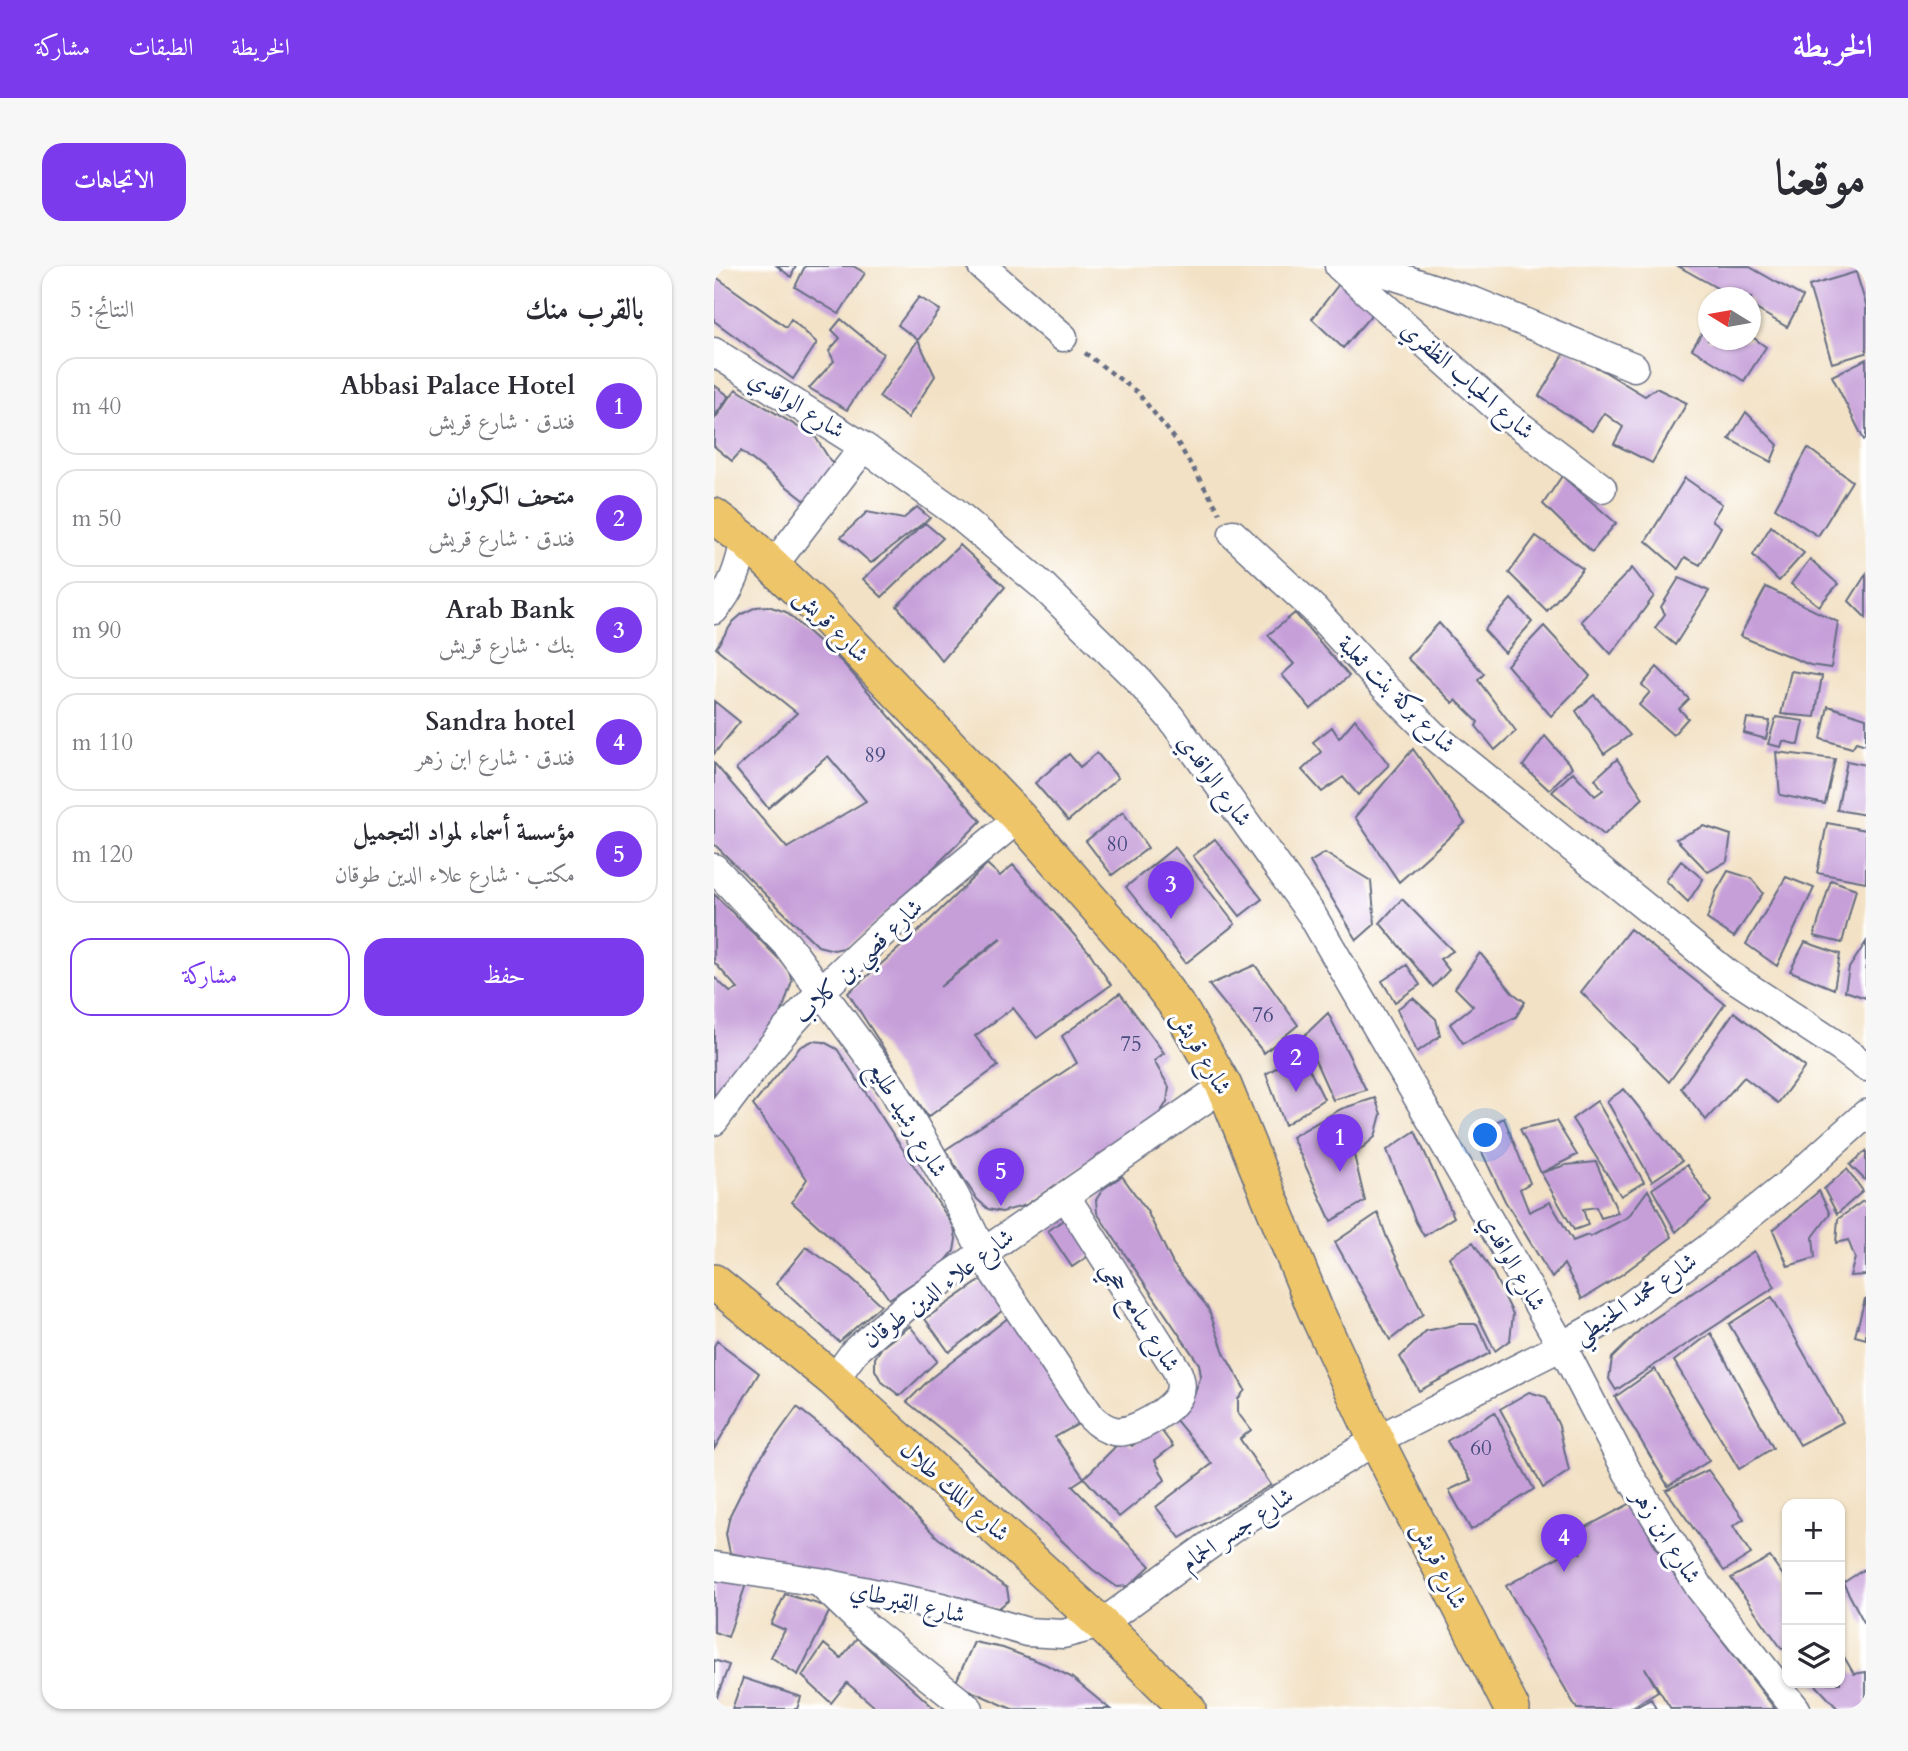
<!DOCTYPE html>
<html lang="ar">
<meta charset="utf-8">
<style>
:root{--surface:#fff;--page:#f7f7f7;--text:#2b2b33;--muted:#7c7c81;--line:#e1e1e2;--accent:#7c3aed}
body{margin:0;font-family:Cardo,Amiri,serif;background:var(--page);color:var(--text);direction:rtl}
.controls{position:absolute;right:21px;bottom:21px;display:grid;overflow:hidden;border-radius:14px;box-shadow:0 2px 5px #0004}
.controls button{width:63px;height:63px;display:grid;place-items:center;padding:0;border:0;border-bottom:2px solid var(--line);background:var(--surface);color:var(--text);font:35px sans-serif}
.compass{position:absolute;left:984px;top:21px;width:63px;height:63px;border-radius:50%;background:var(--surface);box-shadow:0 2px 5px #0004;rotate:281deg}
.you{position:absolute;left:772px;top:870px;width:24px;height:24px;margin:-18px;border:5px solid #fff;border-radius:50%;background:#1a73e8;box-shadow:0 0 0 10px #1a73e833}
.badge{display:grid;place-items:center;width:46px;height:46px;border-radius:50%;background:var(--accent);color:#fff;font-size:23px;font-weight:700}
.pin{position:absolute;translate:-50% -58px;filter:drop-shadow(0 2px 4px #0008)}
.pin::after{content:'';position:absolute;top:37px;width:24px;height:21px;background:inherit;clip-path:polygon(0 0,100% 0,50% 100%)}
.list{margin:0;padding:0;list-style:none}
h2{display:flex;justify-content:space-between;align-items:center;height:91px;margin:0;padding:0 28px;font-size:30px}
h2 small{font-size:23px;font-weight:400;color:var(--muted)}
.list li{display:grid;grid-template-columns:46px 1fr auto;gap:21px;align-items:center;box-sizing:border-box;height:98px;margin:0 14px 14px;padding:0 14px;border:2px solid var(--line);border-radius:21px}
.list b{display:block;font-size:26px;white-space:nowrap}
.list p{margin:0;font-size:23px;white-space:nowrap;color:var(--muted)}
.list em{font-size:23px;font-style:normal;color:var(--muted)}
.actions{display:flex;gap:14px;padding:21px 28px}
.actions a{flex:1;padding:16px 0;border:2px solid var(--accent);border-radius:21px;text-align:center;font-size:24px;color:var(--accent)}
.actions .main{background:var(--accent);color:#fff}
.icon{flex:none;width:38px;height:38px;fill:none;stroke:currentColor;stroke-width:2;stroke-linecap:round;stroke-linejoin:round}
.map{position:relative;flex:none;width:1152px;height:1443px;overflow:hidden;direction:ltr;border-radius:21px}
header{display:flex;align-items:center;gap:42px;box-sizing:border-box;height:98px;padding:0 35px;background:var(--accent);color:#fff}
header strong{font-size:33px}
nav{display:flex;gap:38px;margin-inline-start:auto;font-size:24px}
.intro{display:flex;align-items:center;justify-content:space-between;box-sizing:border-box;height:168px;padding:0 42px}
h1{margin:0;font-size:49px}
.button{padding:18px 32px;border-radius:21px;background:var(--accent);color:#fff;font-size:24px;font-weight:700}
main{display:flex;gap:42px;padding:0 42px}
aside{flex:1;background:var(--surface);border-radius:21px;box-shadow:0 2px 5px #0004}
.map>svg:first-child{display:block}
.building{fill:#c69fd9;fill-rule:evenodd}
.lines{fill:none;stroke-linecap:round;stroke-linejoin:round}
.minor-casing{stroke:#666d82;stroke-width:31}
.major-casing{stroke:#666d82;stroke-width:38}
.path{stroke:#666d82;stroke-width:4.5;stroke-dasharray:5 5;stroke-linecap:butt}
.minor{stroke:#fff;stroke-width:28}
.major{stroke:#eec569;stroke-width:35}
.labels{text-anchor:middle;stroke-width:6;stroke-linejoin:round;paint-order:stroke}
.number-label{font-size:21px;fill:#464b7d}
.street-label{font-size:24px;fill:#1b2f5e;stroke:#fff}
</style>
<header>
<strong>الخريطة</strong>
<nav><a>الخريطة</a><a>الطبقات</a><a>مشاركة</a></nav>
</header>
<div class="intro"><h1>موقعنا</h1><a class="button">الاتجاهات</a></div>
<main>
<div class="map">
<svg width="1152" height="1443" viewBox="0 0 1152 1443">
<rect width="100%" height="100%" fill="#fff"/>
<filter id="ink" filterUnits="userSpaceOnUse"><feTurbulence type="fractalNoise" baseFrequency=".0143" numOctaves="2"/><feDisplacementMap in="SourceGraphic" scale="14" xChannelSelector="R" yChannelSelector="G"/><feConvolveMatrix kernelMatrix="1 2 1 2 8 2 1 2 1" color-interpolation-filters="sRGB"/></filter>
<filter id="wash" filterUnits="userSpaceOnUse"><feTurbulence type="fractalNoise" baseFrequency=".00686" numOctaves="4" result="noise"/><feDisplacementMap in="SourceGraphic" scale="28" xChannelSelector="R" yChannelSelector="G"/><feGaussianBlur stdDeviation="1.57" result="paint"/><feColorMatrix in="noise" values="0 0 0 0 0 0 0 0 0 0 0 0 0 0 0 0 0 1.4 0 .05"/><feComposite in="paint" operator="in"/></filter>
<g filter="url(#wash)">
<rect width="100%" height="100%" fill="#f2e1c4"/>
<g id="blocks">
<path class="building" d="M 63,0 L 82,0 L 77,11 Z
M 91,0 L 139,0 L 151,7 L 125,48 L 81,21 Z
M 964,0 L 1034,0 L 1089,31 L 1073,61 L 1037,40 L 1037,32 L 1021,32 Z
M 1142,6 L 1152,39 L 1152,87 L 1118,97 L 1095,20 Z
M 632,9 L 664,41 L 629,82 L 598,53 Z
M 2,11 L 72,61 L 77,53 L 103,77 L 79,113 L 0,55 L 0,14 Z
M 205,31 L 226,44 L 204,74 L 184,59 Z
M 127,53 L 169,88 L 133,144 L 95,122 L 120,95 L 115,85 L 126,72 L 118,64 Z
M 994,57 L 994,74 L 1037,74 L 1037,70 L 1052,81 L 1030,115 L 978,83 Z
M 204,74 L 221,110 L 194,152 L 165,131 Z
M 853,83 L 931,130 L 942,122 L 973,137 L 938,197 L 900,178 L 909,161 L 890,147 L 878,165 L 825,130 Z
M 1152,93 L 1152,173 L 1150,174 L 1118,110 Z
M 0,119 L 15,130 L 0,151 Z
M 22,123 L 102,172 L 121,202 L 99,241 L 27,185 L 18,195 L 0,180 L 0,154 Z
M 1032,146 L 1064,179 L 1057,196 L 1015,173 Z
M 1094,182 L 1138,215 L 1104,270 L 1061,242 Z
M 848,210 L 902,257 L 878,286 L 829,238 Z
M 971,212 L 1008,238 L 998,254 L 1007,261 L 986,299 L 971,291 L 964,303 L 932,275 Z
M 203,241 L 216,252 L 157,297 L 127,271 L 153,246 L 189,253 Z
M 211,257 L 229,272 L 168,331 L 149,313 Z
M 1057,260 L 1090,287 L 1065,315 L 1039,289 Z
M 822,270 L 869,303 L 833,345 L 795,307 Z
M 246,279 L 291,321 L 228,395 L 183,340 Z
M 1096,293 L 1124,318 L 1105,340 L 1077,318 Z
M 918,302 L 940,330 L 897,388 L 867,355 Z
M 1152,308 L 1152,352 L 1135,335 Z
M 965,312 L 995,325 L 961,379 L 941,362 L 951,348 L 947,341 Z
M 1052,321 L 1124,356 L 1117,402 L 1096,399 L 1026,370 Z
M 797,333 L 818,356 L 791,387 L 770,364 Z
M 54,340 L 72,346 L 130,398 L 267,555 L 195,626 L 134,681 L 120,684 L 104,680 L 0,578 L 0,497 L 73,582 L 152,535 L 114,490 L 54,542 L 22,503 L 83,447 L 2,382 L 19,356 L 28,348 L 42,341 Z
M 581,347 L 635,410 L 597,443 L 568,409 L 580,398 L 554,369 Z
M 725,357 L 770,408 L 764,414 L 802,465 L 781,484 L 762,460 L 764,456 L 742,434 L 739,437 L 693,392 Z
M 830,360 L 876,410 L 837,450 L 793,399 Z
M 943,401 L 975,433 L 965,443 L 974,452 L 959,469 L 925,439 L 936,426 L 928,419 Z
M 1077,405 L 1108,410 L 1101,451 L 1067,448 Z
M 880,429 L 916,469 L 890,488 L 862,445 Z
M 0,435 L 26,456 L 0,488 Z
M 1114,440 L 1152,452 L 1152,479 L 1142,476 L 1138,482 L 1107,473 Z
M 1062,451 L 1090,455 L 1085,479 L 1069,475 L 1067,481 L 1054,478 Z
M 1033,452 L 1056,455 L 1052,473 L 1030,467 Z
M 641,453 L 675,499 L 644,529 L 629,511 L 608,526 L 588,504 L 607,486 L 599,476 L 618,461 L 625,472 Z
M 831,470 L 858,501 L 835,524 L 809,500 Z
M 699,483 L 751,557 L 685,616 L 641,551 Z
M 1062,486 L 1121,493 L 1111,538 L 1066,529 Z
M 383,487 L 404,512 L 354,555 L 321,517 L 355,488 L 366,501 Z
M 903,493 L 929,532 L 890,569 L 838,526 L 859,506 L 881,530 L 889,524 L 881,513 Z
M 1133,495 L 1152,499 L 1152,549 L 1123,544 Z
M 409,546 L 434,582 L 398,609 L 372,575 Z
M 1113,557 L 1152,564 L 1152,616 L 1103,607 Z
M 990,560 L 1017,569 L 1013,595 L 994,606 L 962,573 Z
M 501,573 L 548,633 L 526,650 L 479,590 Z
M 461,581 L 521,658 L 472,697 L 412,621 Z
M 611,587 L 657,615 L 661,658 L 643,674 L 596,596 Z
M 967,595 L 989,613 L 974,636 L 952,615 Z
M 273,598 L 286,610 L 299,599 L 376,687 L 397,719 L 323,772 L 299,742 L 261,770 L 284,800 L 214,851 L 134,727 L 208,662 ZM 286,672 L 287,673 L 226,721 L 245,705 Z
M 1014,605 L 1037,612 L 1049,627 L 1020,671 L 993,653 L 1002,626 Z
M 1072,611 L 1100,622 L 1063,700 L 1032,678 Z
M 1117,614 L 1142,623 L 1128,677 L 1100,670 Z
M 0,628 L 73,701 L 78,715 L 65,754 L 0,842 L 0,711 L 16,726 L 24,723 L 0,696 Z
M 688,633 L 739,685 L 726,693 L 735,704 L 719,721 L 666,657 Z
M 916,663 L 1011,738 L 955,816 L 867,726 Z
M 1091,676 L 1126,688 L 1120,723 L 1076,705 Z
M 1152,676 L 1152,732 L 1131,725 L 1135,702 Z
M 766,687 L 799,727 L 811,736 L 802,751 L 749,777 L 736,758 L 759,740 L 741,722 Z
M 541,699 L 584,759 L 550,787 L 495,719 Z
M 693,699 L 706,719 L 681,736 L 668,715 Z
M 406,727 L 450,787 L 440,795 L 455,821 L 453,836 L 444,850 L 312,939 L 288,946 L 274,943 L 263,933 L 231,884 L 363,797 L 348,770 Z
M 699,732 L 722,753 L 726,770 L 703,786 L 683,743 Z
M 1020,746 L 1091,801 L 1064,837 L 1030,811 L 992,854 L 967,822 Z
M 614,747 L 652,824 L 619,834 L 590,770 Z
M 98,775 L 110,776 L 123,783 L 240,961 L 242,973 L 240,985 L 231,996 L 175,1033 L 157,1008 L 78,936 L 93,913 L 39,839 L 86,781 Z
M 587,787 L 610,833 L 571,859 L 552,808 Z
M 910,823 L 968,895 L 938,915 L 893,835 Z
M 661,832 L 667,848 L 661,871 L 640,889 L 651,935 L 617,955 L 578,871 L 627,843 Z
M 883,835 L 930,916 L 907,930 L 858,853 Z
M 790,852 L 816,917 L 806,923 L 815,946 L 836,936 L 859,975 L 874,969 L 876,971 L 914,951 L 934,924 L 958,971 L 907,1009 L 868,1033 L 850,998 L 838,1012 L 791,935 L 759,867 Z
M 842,855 L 863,889 L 827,907 L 852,899 L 882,896 L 904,947 L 887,952 L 882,941 L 869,943 L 874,959 L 860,964 L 827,907 L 806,863 Z
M 701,865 L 740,951 L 710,970 L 702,956 L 673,884 Z
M 1152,885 L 1152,915 L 1136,899 Z
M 973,899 L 997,935 L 962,966 L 938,923 Z
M 1133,903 L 1149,925 L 1123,948 L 1110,923 Z
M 408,910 L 433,945 L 459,998 L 494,1042 L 511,1089 L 531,1124 L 524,1133 L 524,1147 L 537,1164 L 526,1173 L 557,1219 L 466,1272 L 442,1241 L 498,1198 L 461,1153 L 478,1135 L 487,1110 L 485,1098 L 383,947 L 382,934 L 389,923 Z
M 1105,925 L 1116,948 L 1099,971 L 1101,992 L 1074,1000 L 1059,964 Z
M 1149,935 L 1152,937 L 1152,1009 L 1136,1010 L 1141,992 L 1134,974 L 1122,977 L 1124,953 Z
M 664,947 L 673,972 L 709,1048 L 676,1074 L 621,976 Z
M 355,950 L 380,986 L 358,1001 L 334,965 Z
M 759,976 L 779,1007 L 799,1048 L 796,1074 L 781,1085 L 735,991 Z
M 92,981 L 135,1010 L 167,1039 L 125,1076 L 62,1018 Z
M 1040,985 L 1061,1021 L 902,1124 L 895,1113 L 898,1092 L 931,1059 Z
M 273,1010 L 293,1041 L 235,1086 L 211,1053 Z
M 1058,1031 L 1129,1156 L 1086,1179 L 1015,1058 Z
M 1151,1033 L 1152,1033 L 1152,1073 L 1141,1070 Z
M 299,1048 L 370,1155 L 341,1171 L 370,1212 L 358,1220 L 436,1300 L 415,1320 L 403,1321 L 378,1303 L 243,1176 L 193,1136 L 217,1112 Z
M 745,1058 L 763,1058 L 776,1087 L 705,1125 L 686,1091 L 712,1065 Z
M 196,1060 L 223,1095 L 186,1130 L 167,1115 L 161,1104 L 161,1092 L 168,1081 Z
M 997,1067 L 1059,1182 L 1025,1203 L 960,1095 Z
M 3,1075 L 45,1107 L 0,1183 L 0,1080 Z
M 941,1103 L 995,1195 L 954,1220 L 901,1131 Z
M 815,1126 L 832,1131 L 845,1160 L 855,1205 L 829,1222 L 786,1143 Z
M 83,1141 L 126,1175 L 224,1272 L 293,1322 L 295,1334 L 285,1342 L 263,1340 L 16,1287 L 12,1268 L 16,1249 L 40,1201 Z
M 781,1146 L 801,1189 L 820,1223 L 757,1264 L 735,1224 L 757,1214 L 733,1175 Z
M 443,1159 L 459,1180 L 441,1194 L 451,1214 L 405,1251 L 370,1212 L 409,1173 L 418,1180 Z
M 994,1204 L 1030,1253 L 1019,1260 L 1037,1288 L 1010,1305 L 952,1224 Z
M 919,1236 L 942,1282 L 976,1332 L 1061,1443 L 957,1443 L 931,1402 L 944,1425 L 915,1443 L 863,1443 L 792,1320 L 862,1281 L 867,1288 L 857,1269 Z
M 1056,1291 L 1073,1315 L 1073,1380 L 1068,1383 L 1017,1312 Z
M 1152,1302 L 1152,1360 L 1129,1317 Z
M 0,1312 L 32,1318 L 14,1371 L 0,1366 Z
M 71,1328 L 117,1342 L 84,1409 L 57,1391 L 71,1364 L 57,1358 Z
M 143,1372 L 221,1443 L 159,1443 L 161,1441 L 133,1417 L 117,1437 L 88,1410 L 110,1378 L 127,1392 Z
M 260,1376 L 289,1382 L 331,1398 L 357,1411 L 396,1443 L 298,1443 L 241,1418 Z
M 1126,1384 L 1140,1408 L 1152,1406 L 1152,1443 L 1124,1443 L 1100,1417 L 1126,1417 Z
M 0,1394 L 15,1399 L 0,1439 Z
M 29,1412 L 87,1431 L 83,1443 L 18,1443 Z
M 937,1433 L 942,1443 L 919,1443 Z"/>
</g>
</g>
<g filter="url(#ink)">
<use href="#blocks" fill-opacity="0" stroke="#666d82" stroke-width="2"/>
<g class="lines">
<defs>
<path id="minor" d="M 268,0 L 349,71
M 625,0 L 789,147 L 888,222
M 650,0 L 761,36 L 920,101
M 0,86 L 150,181 L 241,246 L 329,320 L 424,414 L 457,452 L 598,649 L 848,1080 L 914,1207 L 986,1322 L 1082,1443
M 519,268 L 600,343 L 671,421 L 718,468 L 1014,708 L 1127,782 L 1152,801
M 58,301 L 150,181
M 0,344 C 19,322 25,301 31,274
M 0,602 L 74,680 L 179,823 L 241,930 L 276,1001 L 377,1151 C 384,1158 391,1163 400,1165 C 418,1169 457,1145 465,1129 C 469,1120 466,1111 462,1103 L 352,931
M 0,855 C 24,822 49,790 76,759 C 144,682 226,617 305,552
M 120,1114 L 141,1085 L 195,1038 L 510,820
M 0,1300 L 105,1316 L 227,1341 L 313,1366 L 349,1368 L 387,1358 L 519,1262 L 662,1174 L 848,1080 L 912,1043 L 992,984 L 1073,919 L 1152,848
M 105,1316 L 150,1359 L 255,1443"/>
<path id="major" d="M 0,250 L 31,274 L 103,342 L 305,552 L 424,688 L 469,748 L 510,820 L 601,1043 L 662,1174 L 798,1443
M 0,1016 L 120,1114 L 387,1358 L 474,1443"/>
</defs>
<use href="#minor" class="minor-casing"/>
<use href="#major" class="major-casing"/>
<path class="path" d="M 371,87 L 423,126 L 462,174 L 506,247"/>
<use href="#minor" class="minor"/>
<use href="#major" class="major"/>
</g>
</g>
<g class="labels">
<g class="number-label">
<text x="161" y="496">89</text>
<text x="403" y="585">80</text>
<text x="549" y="756">76</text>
<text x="417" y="785">75</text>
<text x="767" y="1189">60</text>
</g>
<g class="street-label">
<text transform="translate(754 114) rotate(41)" y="8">شارع الحباب الظفري</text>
<text transform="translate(83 138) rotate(32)" y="8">شارع الواقدي</text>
<text transform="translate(118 359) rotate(45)" y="8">شارع قريش</text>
<text transform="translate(683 428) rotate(45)" y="8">شارع بركة بنت ثعلبة</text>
<text transform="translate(501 514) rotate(54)" y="8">شارع الواقدي</text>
<text transform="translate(144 695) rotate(-44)" y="8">شارع قصي بن كلاب</text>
<text transform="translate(488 786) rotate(60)" y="8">شارع قريش</text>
<text transform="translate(194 853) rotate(59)" y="8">شارع رشيد طليع</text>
<text transform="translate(799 996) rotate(60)" y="8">شارع الواقدي</text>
<text transform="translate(224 1022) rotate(-37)" y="8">شارع علاء الدين طوقان</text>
<text transform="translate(921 1032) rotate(-34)" y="8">شارع محمد الحنيطي</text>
<text transform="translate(427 1050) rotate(58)" y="8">شارع سامع حجي</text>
<text transform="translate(241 1225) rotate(42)" y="8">شارع الملك طلال</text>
<text transform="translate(523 1263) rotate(-34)" y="8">شارع جسر الحمام</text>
<text transform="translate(953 1270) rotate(58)" y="8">شارع ابن زهر</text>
<text transform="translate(726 1299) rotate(64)" y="8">شارع قريش</text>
<text transform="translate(194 1336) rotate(13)" y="8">شارع القبرطاي</text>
</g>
</g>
</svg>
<div class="controls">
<button>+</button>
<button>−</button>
<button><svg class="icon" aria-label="layers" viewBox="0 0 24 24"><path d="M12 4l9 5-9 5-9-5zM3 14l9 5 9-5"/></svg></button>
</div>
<svg class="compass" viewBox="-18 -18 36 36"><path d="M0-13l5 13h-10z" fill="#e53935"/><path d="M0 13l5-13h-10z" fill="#7c7c81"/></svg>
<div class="you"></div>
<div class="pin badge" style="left:626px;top:906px">1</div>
<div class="pin badge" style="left:582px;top:826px">2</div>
<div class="pin badge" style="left:457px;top:653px">3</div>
<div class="pin badge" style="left:850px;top:1306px">4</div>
<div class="pin badge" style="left:287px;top:940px">5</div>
</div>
<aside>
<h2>بالقرب منك<small>النتائج: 5</small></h2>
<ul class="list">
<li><span class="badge">1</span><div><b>Abbasi Palace Hotel</b><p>فندق · شارع قريش</p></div><em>40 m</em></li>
<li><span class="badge">2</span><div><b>متحف الكروان</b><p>فندق · شارع قريش</p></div><em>50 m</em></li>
<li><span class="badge">3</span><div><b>Arab Bank</b><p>بنك · شارع قريش</p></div><em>90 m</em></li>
<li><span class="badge">4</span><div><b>Sandra hotel</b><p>فندق · شارع ابن زهر</p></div><em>110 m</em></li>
<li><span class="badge">5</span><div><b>مؤسسة أسماء لمواد التجميل</b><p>مكتب · شارع علاء الدين طوقان</p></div><em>120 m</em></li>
</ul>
<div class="actions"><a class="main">حفظ</a><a>مشاركة</a></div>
</aside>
</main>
